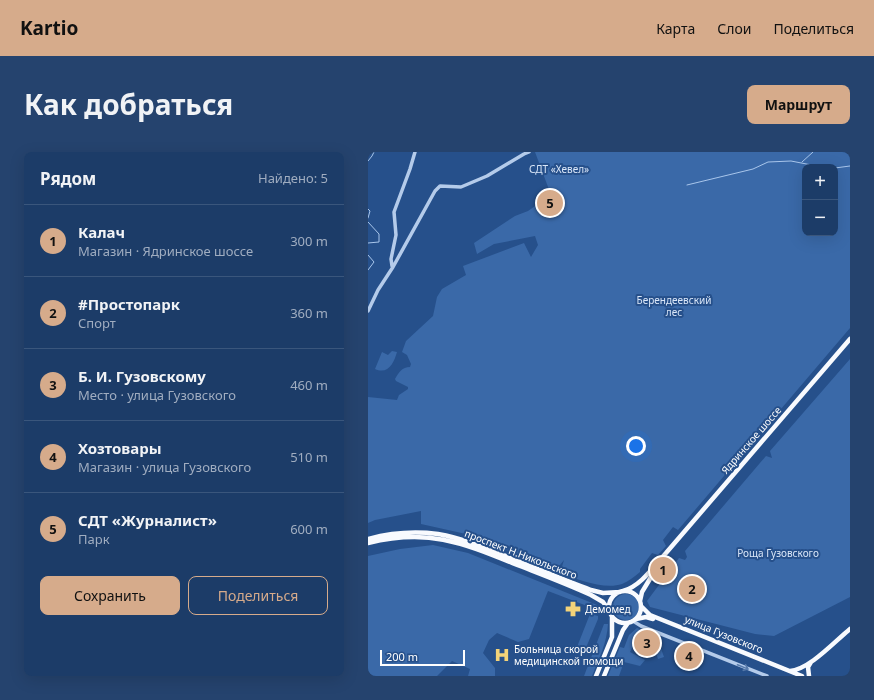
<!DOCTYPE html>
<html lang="ru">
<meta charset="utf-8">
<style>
:root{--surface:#1c3c68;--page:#25436e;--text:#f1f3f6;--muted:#a0adc0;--line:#3a567c;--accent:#d6ab8b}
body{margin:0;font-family:"Noto Sans",sans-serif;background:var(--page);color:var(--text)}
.controls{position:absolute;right:12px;top:12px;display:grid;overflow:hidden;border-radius:8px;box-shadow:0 4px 16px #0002}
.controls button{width:36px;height:36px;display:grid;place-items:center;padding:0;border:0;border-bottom:1px solid var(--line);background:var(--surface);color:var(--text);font:20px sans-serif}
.scale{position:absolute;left:12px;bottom:10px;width:85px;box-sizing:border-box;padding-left:4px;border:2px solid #fff;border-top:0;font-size:11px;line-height:14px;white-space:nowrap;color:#fff;-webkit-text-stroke:3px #26508b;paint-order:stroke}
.you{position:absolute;left:268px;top:294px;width:14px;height:14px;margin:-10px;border:3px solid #fff;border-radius:50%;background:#1a73e8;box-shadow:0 0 0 6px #1a73e833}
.badge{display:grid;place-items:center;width:26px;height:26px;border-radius:50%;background:var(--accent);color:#111;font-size:13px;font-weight:700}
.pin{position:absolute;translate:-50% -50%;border:2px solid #fff;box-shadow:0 1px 4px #0006}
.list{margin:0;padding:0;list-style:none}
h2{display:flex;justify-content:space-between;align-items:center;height:52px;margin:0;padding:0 16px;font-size:17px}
h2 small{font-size:13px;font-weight:400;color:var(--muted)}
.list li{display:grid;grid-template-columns:26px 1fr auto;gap:12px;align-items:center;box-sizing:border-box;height:72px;padding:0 16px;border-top:1px solid var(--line)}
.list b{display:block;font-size:15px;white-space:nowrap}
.list p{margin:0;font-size:13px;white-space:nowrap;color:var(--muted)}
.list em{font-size:13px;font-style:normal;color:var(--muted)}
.actions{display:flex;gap:8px;padding:12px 16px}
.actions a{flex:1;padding:9px 0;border:1px solid var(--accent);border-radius:8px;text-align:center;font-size:14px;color:var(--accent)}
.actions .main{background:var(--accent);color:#111}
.map{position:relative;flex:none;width:482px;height:524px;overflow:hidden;border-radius:8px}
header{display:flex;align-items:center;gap:24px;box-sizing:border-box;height:56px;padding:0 20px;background:var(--accent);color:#111}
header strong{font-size:19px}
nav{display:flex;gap:22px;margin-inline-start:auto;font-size:14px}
.intro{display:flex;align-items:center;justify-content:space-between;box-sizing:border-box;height:96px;padding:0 24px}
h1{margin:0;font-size:28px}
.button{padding:10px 18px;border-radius:8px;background:var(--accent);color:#111;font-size:14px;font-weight:700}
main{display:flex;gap:24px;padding:0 24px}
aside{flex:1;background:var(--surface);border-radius:8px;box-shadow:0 4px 16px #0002}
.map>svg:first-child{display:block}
.green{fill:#3a69a8;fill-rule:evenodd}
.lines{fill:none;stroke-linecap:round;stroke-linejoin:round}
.stream{stroke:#a9c6eb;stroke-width:1}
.minor{stroke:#b4cbea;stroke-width:3.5}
.major{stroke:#f8fafe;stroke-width:4.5}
.oneway{stroke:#587bac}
.labels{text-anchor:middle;stroke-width:4;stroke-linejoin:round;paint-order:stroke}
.park-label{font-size:10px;fill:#d9e6f8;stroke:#26508b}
.street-label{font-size:10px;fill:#fff;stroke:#26508b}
.poi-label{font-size:10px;fill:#fff;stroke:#26508b;text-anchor:start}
</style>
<header>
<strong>Kartio</strong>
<nav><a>Карта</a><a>Слои</a><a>Поделиться</a></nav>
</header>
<div class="intro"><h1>Как добраться</h1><a class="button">Маршрут</a></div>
<main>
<aside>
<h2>Рядом<small>Найдено: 5</small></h2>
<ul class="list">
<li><span class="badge">1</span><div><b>Калач</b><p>Магазин · Ядринское шоссе</p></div><em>300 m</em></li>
<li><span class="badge">2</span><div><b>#Простопарк</b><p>Спорт</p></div><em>360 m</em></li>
<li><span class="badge">3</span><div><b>Б. И. Гузовскому</b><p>Место · улица Гузовского</p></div><em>460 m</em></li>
<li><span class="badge">4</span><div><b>Хозтовары</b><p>Магазин · улица Гузовского</p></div><em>510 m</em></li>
<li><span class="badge">5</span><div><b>СДТ «Журналист»</b><p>Парк</p></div><em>600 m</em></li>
</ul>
<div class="actions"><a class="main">Сохранить</a><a>Поделиться</a></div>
</aside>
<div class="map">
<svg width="482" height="524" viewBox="0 0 482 524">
<rect width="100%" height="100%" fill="#26508b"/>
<path class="green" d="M 167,0 L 482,0 L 482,176 L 310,378 L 305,375 L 295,388 L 298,394 L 290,403 L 284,401 L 272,417 L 272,420 C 267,424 261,429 254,432 C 236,438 209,427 192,421 L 196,408 L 188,418 L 98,382 L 53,372 L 53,359 L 7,368 L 0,371 L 0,245 L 29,248 L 31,243 L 40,237 L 40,235 L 28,229 L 27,227 C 31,220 34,215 42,215 L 43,212 L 39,203 L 34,200 L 38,189 L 65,164 L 69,145 L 74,137 L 98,123 L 95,114 L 156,91 L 163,105 L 170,93 L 167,84 L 126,92 L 109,102 L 106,91 L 147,64 L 160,59 L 183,43 ZM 437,15 L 467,15 L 467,81 L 437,81 Z
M 24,199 L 29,200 C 26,211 20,223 7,217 L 14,200 L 20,203 Z
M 482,207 L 482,445 L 406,484 L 387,482 L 282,455 L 279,449 L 311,406 L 317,408 L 319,405 L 317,399 L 398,304 L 404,306 L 402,299 Z
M 65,393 L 100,401 L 229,453 L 227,457 L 180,439 L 161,487 L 150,490 L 129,481 L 121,488 L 115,501 L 127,516 L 127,524 L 100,524 L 102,517 L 84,509 L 69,524 L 0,524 L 0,404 L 32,397 Z
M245 455a13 13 0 1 1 26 0a13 13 0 1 1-26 0Z
M 222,462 L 230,464 L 230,467 L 217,498 L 209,495 Z
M 236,472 L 240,472 C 239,490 231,507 224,524 L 216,524 Z
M 269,476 L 293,485 L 291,491 L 296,505 L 290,507 L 284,490 L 270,484 L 262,500 L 277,508 L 272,514 L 256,510 L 251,524 L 240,524 L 252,495 L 256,496 L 261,483 Z"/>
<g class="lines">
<path class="stream" d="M 0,9 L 4,4 L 6,0
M 434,10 L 445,0
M 467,16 L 482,14
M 319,33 L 385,17 L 400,10 L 423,9 L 454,15
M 0,57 L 2,59 L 0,66
M 0,70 L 11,82 L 11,90 L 0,91
M 0,103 L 6,110 L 0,118"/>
<path class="minor" d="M 24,114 L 23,107 L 28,83 L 26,60 L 42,17 L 47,0
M 0,159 L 10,138 L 25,115 L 67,39 L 72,34 L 93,35 L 119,24 L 156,2 L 161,0
M 265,469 L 273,474 L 399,524"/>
<path class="major" d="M 0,387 C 22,381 47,379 70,382 C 94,386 118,396 140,405 C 168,416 195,428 223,438 L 235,441 L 252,440
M 0,391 C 62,376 95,391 152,414 C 175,423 199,432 223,443 L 235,450 L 241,458
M 255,439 C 273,434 286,414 298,401 L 482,187
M241 455a16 16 0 1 1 32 0a16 16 0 1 1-32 0Z
M 272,449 L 274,440 L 291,412
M 273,454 L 282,463 L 434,524
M 268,467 L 278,465 L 285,467
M 422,519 C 442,517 466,490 482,477
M 228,524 L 244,485 L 244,465
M 236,524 L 255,478 L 260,471
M 441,524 L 440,515 L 443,510"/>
</g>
<defs><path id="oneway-shaft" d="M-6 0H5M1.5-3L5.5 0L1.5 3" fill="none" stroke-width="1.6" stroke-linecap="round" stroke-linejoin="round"/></defs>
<use class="oneway" href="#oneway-shaft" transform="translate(375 515) rotate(22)"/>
<defs>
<symbol id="pharmacy-bare" viewBox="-9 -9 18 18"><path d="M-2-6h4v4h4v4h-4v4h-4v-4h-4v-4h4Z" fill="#f3d379" stroke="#26508b" stroke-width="2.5" paint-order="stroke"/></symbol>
<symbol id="hospital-bare" viewBox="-9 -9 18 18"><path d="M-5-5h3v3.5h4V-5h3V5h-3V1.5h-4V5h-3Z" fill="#f3d379" stroke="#26508b" stroke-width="2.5" paint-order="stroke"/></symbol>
</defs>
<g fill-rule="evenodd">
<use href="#pharmacy-bare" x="194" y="446" width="22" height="22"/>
<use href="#hospital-bare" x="123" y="492" width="22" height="22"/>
</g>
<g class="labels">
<g class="park-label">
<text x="191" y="21">СДТ «Хевел»</text>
<text x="306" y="152">Берендеевский<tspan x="306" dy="12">лес</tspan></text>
<text x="410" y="405">Роща Гузовского</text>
</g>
<g class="street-label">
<text transform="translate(383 288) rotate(-49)" y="4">Ядринское шоссе</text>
<text transform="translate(153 402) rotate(21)" y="4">проспект Н.Никольского</text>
<text transform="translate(356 482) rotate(22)" y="4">улица Гузовского</text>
</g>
<g class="poi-label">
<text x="217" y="461">Демомед</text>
<text x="146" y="501">Больница скорой<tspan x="146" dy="12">медицинской помощи</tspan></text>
</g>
</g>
</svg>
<div class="controls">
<button>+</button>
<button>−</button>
</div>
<div class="scale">200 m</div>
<div class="you"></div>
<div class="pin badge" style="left:295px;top:418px">1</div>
<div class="pin badge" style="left:324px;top:437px">2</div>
<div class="pin badge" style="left:279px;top:491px">3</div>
<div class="pin badge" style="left:321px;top:504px">4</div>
<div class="pin badge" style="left:182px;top:51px">5</div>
</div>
</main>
